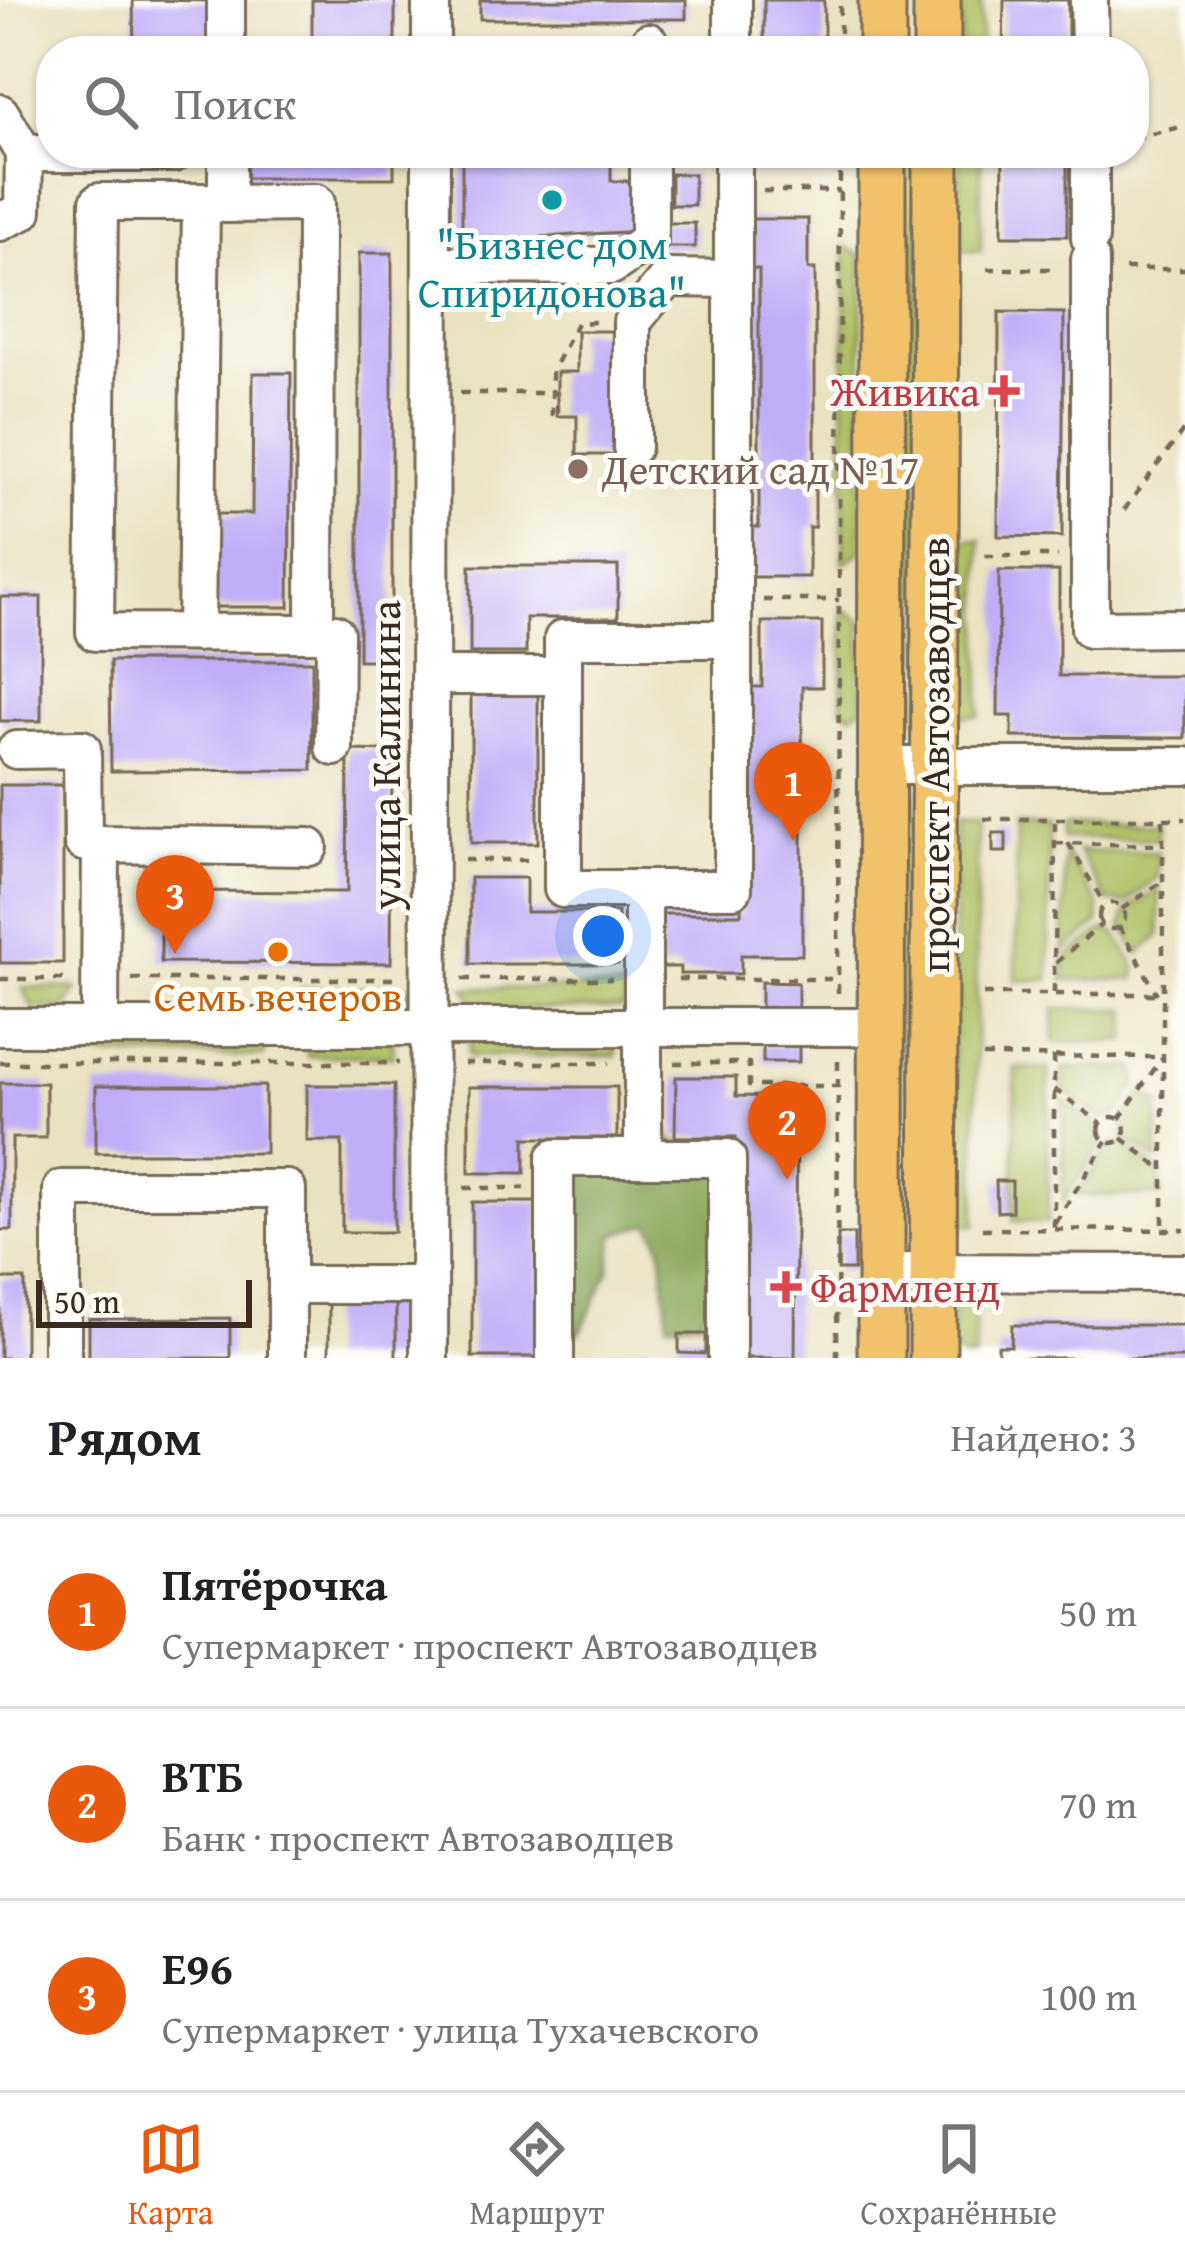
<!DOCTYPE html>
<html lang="ru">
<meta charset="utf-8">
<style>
:root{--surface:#fff;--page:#f2f2f2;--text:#202124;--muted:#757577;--line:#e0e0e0;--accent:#ea580c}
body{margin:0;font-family:"Gentium Book Plus",serif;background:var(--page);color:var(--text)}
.scale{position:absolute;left:36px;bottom:30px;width:216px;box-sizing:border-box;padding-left:12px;border:6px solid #3b2a1e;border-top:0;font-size:33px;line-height:42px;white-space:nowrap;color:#3b2a1e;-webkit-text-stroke:9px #fdfcf7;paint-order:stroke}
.you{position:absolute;left:603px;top:936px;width:42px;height:42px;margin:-30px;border:9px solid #fff;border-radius:50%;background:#1a73e8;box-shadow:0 0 0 18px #1a73e833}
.badge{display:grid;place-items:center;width:78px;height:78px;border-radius:50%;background:var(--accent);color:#fff;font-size:39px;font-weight:700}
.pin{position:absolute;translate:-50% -99px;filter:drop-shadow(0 3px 6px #0008)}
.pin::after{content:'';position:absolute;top:63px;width:42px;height:36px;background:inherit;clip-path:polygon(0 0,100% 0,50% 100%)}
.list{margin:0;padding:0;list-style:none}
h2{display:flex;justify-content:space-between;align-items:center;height:156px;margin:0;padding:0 48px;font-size:51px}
h2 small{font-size:39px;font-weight:400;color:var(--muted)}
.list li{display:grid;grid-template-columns:78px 1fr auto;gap:36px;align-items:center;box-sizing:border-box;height:192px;padding:0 48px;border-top:3px solid var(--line)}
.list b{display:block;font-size:45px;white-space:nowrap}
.list p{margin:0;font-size:39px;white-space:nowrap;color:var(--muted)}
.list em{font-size:39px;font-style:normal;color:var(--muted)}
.icon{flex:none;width:66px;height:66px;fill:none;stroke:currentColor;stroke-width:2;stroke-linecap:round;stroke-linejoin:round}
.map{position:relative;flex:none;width:1185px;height:1358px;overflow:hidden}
.search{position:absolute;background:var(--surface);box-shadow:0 3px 9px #0004;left:36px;right:36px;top:36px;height:132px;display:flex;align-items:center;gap:30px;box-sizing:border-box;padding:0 42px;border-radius:48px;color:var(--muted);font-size:45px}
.sheet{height:732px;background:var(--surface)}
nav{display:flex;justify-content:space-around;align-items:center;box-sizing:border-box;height:168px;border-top:3px solid var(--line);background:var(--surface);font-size:33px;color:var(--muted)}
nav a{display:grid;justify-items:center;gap:6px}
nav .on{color:var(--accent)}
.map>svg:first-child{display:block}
.green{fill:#aec064;stroke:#747541;stroke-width:3}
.forest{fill:#8aa65a;stroke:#62683c;stroke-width:3}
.building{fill:#c0adf8}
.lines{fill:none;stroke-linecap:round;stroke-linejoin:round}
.minor-casing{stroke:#786a57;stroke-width:42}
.major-casing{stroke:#786a57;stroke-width:51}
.path{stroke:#786a57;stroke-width:4.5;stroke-dasharray:9 9;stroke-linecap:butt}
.minor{stroke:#fff;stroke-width:36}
.major{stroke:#f2c26a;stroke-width:45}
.culture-dot{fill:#0f9aa8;stroke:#fdfcf7;stroke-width:4.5}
.health-dot{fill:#e0444e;stroke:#fdfcf7;stroke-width:4.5}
.education-dot{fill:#8d6e63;stroke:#fdfcf7;stroke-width:4.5}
.food-dot{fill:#e8710a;stroke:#fdfcf7;stroke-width:4.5}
.labels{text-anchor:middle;stroke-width:10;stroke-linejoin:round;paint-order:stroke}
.culture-label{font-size:42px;fill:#0d838f;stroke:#fdfcf7}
.health-label{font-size:42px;fill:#be3a42;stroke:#fdfcf7;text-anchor:end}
.education-label{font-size:42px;fill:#785e54;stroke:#fdfcf7;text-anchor:start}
.street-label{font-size:42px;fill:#3b2a1e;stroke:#fdfcf7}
.food-label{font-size:42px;fill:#c56008;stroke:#fdfcf7}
</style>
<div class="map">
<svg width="1185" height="1358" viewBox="0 0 1185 1358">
<rect width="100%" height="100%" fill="#fdfcf7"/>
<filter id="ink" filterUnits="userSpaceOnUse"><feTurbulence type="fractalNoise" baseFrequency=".00833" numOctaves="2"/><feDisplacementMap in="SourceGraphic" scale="24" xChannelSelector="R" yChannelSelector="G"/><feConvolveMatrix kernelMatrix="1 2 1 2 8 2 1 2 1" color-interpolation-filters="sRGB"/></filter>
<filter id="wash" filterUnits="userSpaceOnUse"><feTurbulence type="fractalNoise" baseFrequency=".004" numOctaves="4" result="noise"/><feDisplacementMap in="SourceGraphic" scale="48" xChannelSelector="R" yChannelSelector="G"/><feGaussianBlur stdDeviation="2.7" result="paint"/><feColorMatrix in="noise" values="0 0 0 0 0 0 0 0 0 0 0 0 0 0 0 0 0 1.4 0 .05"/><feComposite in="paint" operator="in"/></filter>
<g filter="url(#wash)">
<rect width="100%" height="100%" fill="#e9e2c0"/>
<path class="green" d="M 961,0 L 981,0 L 981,51 L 961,51 Z
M 897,153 L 919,153 L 918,715 L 907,723 L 894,715 Z
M 960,153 L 981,153 L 981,251 L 959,251 Z
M 845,246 L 862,256 L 861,552 L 843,563 Z
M 958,540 L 981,540 L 980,716 L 957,716 Z
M 843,609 L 861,620 L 861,709 L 851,714 L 842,708 Z
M 899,781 L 916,781 L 916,1208 L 907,1213 L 898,1208 Z
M 954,823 L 977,823 L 976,1225 L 953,1225 Z
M 1063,824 L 1158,825 L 1158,839 L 1063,838 Z
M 1016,825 L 1049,825 L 1049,980 L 1016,981 Z
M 1078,851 L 1158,852 L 1158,877 L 1126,904 L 1107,901 Z
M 1065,852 L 1099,905 L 1098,923 L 1064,951 Z
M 1159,889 L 1160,935 L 1139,954 L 1122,926 L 1126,911 Z
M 1103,930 L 1115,933 L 1135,965 L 1135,979 L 1063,980 L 1064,960 Z
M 22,987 L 77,988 L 66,1008 L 33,1008 Z
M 302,988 L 412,988 L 401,1009 L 321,1009 Z
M 465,988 L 624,988 L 624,1009 L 478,1009 Z
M 1054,1009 L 1127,1009 L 1127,1041 L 1054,1042 Z
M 96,1039 L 264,1039 L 264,1056 L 96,1056 Z
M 307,1039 L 393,1039 L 393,1056 L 307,1056 Z
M 469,1039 L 616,1039 L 616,1056 L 469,1056 Z
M 1015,1068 L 1049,1069 L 1048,1222 L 1014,1221 Z
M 1063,1068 L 1135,1068 L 1137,1084 L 1117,1115 L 1102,1119 L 1062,1089 Z
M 1143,1093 L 1159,1103 L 1157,1161 L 1125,1138 L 1124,1119 Z
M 1063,1100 L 1097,1124 L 1103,1142 L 1063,1202 Z
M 1122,1143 L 1160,1173 L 1161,1196 L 1077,1195 L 1109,1146 Z
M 952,1304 L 975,1304 L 975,1358 L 963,1358 L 952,1347 Z"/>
<path class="forest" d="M 659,1117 L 672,1142 L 731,1147 L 718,1285 L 699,1320 L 668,1323 L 661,1245 L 650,1223 L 614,1235 L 609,1271 L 580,1333 L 564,1297 L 564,1175 Z"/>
<g id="blocks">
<path class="building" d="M 133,0 L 215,1 L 215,51 L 134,51 Z
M 312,0 L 395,0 L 395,51 L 240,51 L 240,43 L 312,44 Z
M 480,0 L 686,0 L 686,19 L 480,19 Z
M 764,0 L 824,0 L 824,51 L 764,51 Z
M 1004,0 L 1068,0 L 1068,51 L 1003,51 Z
M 244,153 L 394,153 L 394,178 L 244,178 Z
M 462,153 L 611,153 L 611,181 L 641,181 L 641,231 L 542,237 L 542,254 L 479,254 L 479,237 L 462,237 Z
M 756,153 L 817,153 L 817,162 L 756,162 Z
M 1003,153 L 1067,153 L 1067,236 L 1002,236 Z
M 671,174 L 694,174 L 694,205 L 671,205 Z
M 751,219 L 808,219 L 808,269 L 815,269 L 815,527 L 809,527 L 809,577 L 752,577 L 752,527 L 759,527 L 759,269 L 751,269 Z
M 660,223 L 695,223 L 695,247 L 660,247 Z
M 359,253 L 392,253 L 392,660 L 359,660 Z
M 999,312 L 1064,313 L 1062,537 L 998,536 Z
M 577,331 L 624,331 L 624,455 L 577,455 L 577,416 L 557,416 L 557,372 L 577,372 Z
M 253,373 L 291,373 L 289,607 L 214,607 L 215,514 L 252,514 Z
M 470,566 L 618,566 L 618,618 L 526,618 L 526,653 L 470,653 Z
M 999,571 L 1059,571 L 1059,676 L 1185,676 L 1185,738 L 1012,737 L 1012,716 L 998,716 Z
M 0,597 L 41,597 L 41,721 L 0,721 Z
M 762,622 L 822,622 L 822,687 L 802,687 L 802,955 L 741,955 L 741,974 L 680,974 L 680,967 L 659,967 L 659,914 L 741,914 L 741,687 L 762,687 Z
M 110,661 L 312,661 L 312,770 L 111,771 Z
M 471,686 L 538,686 L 538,843 L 471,843 Z
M 348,750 L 392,751 L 391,963 L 161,962 L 161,891 L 347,892 Z
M 0,785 L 63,785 L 63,963 L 0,963 Z
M 993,833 L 1006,833 L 1006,852 L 993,852 Z
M 470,878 L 526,878 L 526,912 L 618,912 L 618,964 L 470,964 Z
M 761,982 L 798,983 L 798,1008 L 761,1007 Z
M 763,1046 L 799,1046 L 799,1062 L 763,1062 Z
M 676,1077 L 736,1077 L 736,1096 L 797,1097 L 795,1358 L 735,1358 L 736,1137 L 675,1137 Z
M 0,1083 L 46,1083 L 46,1138 L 12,1138 L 12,1230 L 0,1230 Z
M 307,1085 L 394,1085 L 394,1232 L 342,1232 L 342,1141 L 307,1141 Z
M 96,1086 L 265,1086 L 265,1153 L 96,1153 Z
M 469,1087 L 617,1087 L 617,1138 L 525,1138 L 525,1173 L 469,1173 Z
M 996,1181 L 1012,1181 L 1012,1211 L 997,1212 Z
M 472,1202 L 539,1202 L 539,1357 L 472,1357 Z
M 838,1234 L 854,1234 L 854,1270 L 838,1270 Z
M 0,1279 L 25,1279 L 25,1358 L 0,1358 Z
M 329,1304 L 396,1304 L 396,1358 L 329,1358 Z
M 230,1318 L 230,1358 L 89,1358 L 89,1319 Z
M 1012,1325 L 1185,1325 L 1185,1358 L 998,1358 L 998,1346 L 1011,1346 Z
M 679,1334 L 706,1334 L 706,1354 L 679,1353 Z"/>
</g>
</g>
<g filter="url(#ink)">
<use href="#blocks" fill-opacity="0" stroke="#786a57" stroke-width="3"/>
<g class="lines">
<defs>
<path id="minor" d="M 226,0 L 226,51
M 733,0 L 733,51
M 1089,0 L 1090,51
M 649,42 L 649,51
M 431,51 L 431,0
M 0,113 L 24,153 L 23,211 L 0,222
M 24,153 L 174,153
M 1090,153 L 1090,238
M 205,202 L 227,204 L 227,153
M 227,204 L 316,203 L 315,633 L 335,633 L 334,747
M 1090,259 L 1090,629 L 1185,628
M 431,265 L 611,266 L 649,240 L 649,153
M 632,447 L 632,322 L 668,278 L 733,279
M 196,633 L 201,202 L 99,202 L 95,632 L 315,633
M 430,676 L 563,676
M 16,750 L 82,749 L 83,842 L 101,844
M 881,766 L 1185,766
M 643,889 L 733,889 L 733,153
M 0,1027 L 881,1027
M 100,1027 L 101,844 L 309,847
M 882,1272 L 1185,1273
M 287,1285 L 429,1285
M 62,1358 L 62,1189 L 287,1189 L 287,1358
M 429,1358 L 431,153
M 555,1358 L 555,1158 L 643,1158
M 727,1358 L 727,1158 L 643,1158 L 643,889 L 563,889 L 563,639 L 733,639"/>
<path id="major" d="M 882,51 L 882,0
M 937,51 L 937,0
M 881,1358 L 882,153
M 933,1358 L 936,153"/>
</defs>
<use href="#minor" class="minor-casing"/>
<use href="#major" class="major-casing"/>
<path class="path" d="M 840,51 L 840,0
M 1134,138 L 1185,126
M 679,159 L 703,159
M 763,191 L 840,191
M 987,269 L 1059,269
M 1125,269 L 1185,269
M 460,393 L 557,393 L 557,416
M 552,416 L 552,371 L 577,323 L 597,322
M 1124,510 L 1185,428
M 985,556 L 1058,556
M 763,600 L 839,600
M 984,819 L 1185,819
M 1163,819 L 1163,1229
M 1055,843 L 1163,845
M 1068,843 L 1105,905
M 464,860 L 531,860
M1099 916a13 13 0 1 1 26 0a13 13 0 1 1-26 0Z
M 1122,909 L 1162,882
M 1119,926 L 1157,994
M 1056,963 L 1102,924
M 0,979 L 66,979
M 132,979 L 396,979
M 462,979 L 612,979
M 678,979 L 838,979
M 838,993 L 840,153
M 1054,993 L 1055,819
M 983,994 L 1163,994
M 983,1056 L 1163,1057
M 1054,1056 L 1054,1229
M 0,1063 L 399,1063
M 464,1063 L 609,1063
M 674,1063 L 749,1063 L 749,1086 L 838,1086
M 1054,1089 L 1101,1123
M1099 1130a13 13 0 1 1 26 0a13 13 0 1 1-26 0Z
M 1119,1119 L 1163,1057
M 1122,1138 L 1160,1168
M 464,1188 L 525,1188
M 1055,1223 L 1107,1141
M 982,1229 L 1185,1230
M 837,1358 L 838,1059"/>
<use href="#minor" class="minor"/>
<use href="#major" class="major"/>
</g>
</g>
<circle class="culture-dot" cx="552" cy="200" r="12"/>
<g class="health-dot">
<path d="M998 373h12v12h12v12h-12v12h-12v-12h-12v-12h12z"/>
<path d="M780 1269h12v12h12v12h-12v12h-12v-12h-12v-12h12z"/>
</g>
<circle class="education-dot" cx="578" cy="469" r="12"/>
<circle class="food-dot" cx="278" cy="952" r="12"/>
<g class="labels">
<g class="culture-label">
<text x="552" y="259">"Бизнес дом<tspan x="552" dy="48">Спиридонова"</tspan></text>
</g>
<g class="health-label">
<text x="980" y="406">Живика</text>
<text x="810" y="1302" text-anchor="start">Фармленд</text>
</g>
<g class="education-label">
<text x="602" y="484">Детский сад №17</text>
</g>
<g class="street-label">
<text transform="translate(385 755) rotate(-90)" y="15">улица Калинина</text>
<text transform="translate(934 755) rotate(-90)" y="15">проспект Автозаводцев</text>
</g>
<g class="food-label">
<text x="278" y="1011">Семь вечеров</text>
</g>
</g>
</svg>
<div class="scale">50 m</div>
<div class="you"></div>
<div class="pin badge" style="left:793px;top:841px">1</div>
<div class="pin badge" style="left:787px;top:1180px">2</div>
<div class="pin badge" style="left:175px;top:954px">3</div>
<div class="search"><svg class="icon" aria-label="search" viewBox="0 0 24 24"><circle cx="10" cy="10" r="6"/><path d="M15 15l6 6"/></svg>Поиск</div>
</div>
<section class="sheet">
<h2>Рядом<small>Найдено: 3</small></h2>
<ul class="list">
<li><span class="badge">1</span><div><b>Пятёрочка</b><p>Супермаркет · проспект Автозаводцев</p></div><em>50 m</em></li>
<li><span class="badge">2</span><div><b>ВТБ</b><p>Банк · проспект Автозаводцев</p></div><em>70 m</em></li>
<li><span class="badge">3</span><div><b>E96</b><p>Супермаркет · улица Тухачевского</p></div><em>100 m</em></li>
</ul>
</section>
<nav>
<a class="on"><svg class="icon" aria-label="map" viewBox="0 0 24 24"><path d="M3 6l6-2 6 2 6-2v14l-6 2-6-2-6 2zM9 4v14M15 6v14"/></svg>Карта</a>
<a><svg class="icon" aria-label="directions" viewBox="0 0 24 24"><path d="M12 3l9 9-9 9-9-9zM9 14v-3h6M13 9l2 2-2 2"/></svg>Маршрут</a>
<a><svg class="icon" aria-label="saved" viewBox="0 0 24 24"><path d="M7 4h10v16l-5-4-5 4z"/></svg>Сохранённые</a>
</nav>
